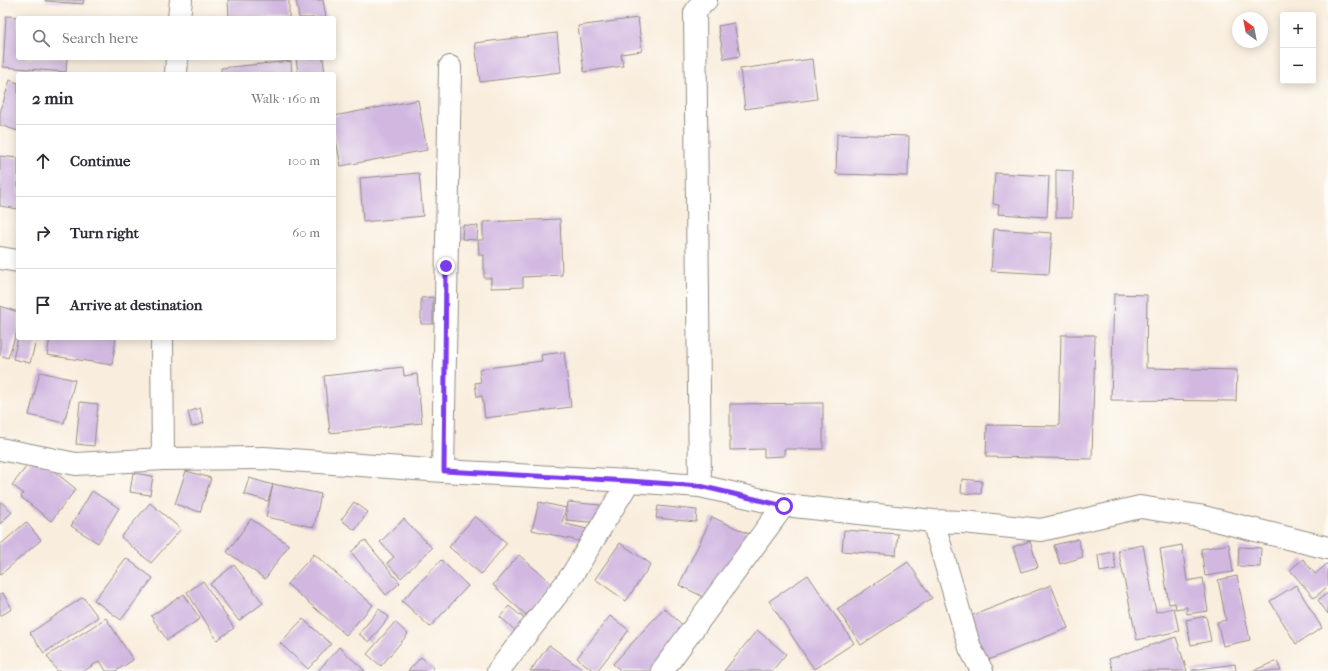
<!DOCTYPE html>
<meta charset="utf-8">
<style>
:root{--surface:#fff;--page:#f2f2f3;--text:#2b2b33;--muted:#7c7c81;--line:#e1e1e2}
body{margin:0;font-family:"IM FELL French Canon",serif;background:var(--page);color:var(--text)}
.controls{position:absolute;right:12px;top:12px;display:grid;overflow:hidden;border-radius:4px;box-shadow:0 2px 10px #0003}
.controls button{width:36px;height:36px;display:grid;place-items:center;padding:0;border:0;border-bottom:1px solid var(--line);background:var(--surface);color:var(--text);font:20px sans-serif}
.compass{position:absolute;left:1232px;top:12px;width:36px;height:36px;border-radius:50%;background:var(--surface);box-shadow:0 2px 10px #0003;rotate:328deg}
.stop{position:absolute;width:12px;height:12px;margin:-9px;border:3px solid #7c3aed;border-radius:50%;background:#fff}
.stop.end{background:#7c3aed;border-color:#fff;box-shadow:0 1px 4px #0008}
.list{margin:0;padding:0;list-style:none}
h2{display:flex;justify-content:space-between;align-items:center;height:52px;margin:0;padding:0 16px;font-size:17px}
h2 small{font-size:13px;font-weight:400;color:var(--muted)}
.list li{display:grid;grid-template-columns:26px 1fr auto;gap:12px;align-items:center;box-sizing:border-box;height:72px;padding:0 16px;border-top:1px solid var(--line)}
.list b{display:block;font-size:15px;white-space:nowrap}
.list em{font-size:13px;font-style:normal;color:var(--muted)}
.icon{flex:none;width:22px;height:22px;fill:none;stroke:currentColor;stroke-width:2;stroke-linecap:round;stroke-linejoin:round}
.map{position:relative;flex:none;width:1328px;height:671px;overflow:hidden}
.search{position:absolute;background:var(--surface);box-shadow:0 2px 10px #0003;left:16px;top:16px;width:320px;height:44px;display:flex;align-items:center;gap:10px;box-sizing:border-box;padding:0 14px;border-radius:4px;color:var(--muted);font-size:15px}
.panel{position:absolute;background:var(--surface);box-shadow:0 2px 10px #0003;left:16px;top:72px;width:320px;height:268px;border-radius:4px}
.map>svg:first-child{display:block}
.building{fill:#d2b8e1}
.lines{fill:none;stroke-linecap:round;stroke-linejoin:round}
.minor-casing{stroke:#928c84;stroke-width:24}
.minor{stroke:#fff;stroke-width:22}
.route{stroke:#7c3aed;stroke-width:5}
</style>
<div class="map">
<svg width="1328" height="671" viewBox="0 0 1328 671">
<rect width="100%" height="100%" fill="#fdfcf7"/>
<filter id="ink" filterUnits="userSpaceOnUse"><feTurbulence type="fractalNoise" baseFrequency=".025" numOctaves="2"/><feDisplacementMap in="SourceGraphic" scale="8" xChannelSelector="R" yChannelSelector="G"/><feConvolveMatrix kernelMatrix="1 2 1 2 8 2 1 2 1" color-interpolation-filters="sRGB"/></filter>
<filter id="wash" filterUnits="userSpaceOnUse"><feTurbulence type="fractalNoise" baseFrequency=".012" numOctaves="4" result="noise"/><feDisplacementMap in="SourceGraphic" scale="16" xChannelSelector="R" yChannelSelector="G"/><feGaussianBlur stdDeviation="0.9" result="paint"/><feColorMatrix in="noise" values="0 0 0 0 0 0 0 0 0 0 0 0 0 0 0 0 0 1.4 0 .05"/><feComposite in="paint" operator="in"/></filter>
<g filter="url(#wash)">
<rect width="100%" height="100%" fill="#f9eede"/>
<g id="blocks">
<path class="building" d="M 45,0 L 84,0 L 83,4 L 45,1 Z
M 228,0 L 289,0 L 289,18 L 229,18 Z
M 296,0 L 323,0 L 326,18 L 299,18 Z
M 6,16 L 18,17 L 18,58 L 67,58 L 66,72 L 3,67 Z
M 638,18 L 642,51 L 621,54 L 623,66 L 584,72 L 578,26 Z
M 734,23 L 740,56 L 724,59 L 718,26 Z
M 557,33 L 561,72 L 480,82 L 475,43 Z
M 296,58 L 323,58 L 325,74 L 298,74 Z
M 812,59 L 817,99 L 745,109 L 740,69 Z
M 291,61 L 292,74 L 221,74 L 221,68 Z
M 10,80 L 18,83 L 18,131 L 0,125 L 0,113 Z
M 418,100 L 427,150 L 341,166 L 334,130 L 334,116 Z
M 837,134 L 909,136 L 908,176 L 836,174 Z
M 0,156 L 18,158 L 18,209 L 0,206 Z
M 1056,170 L 1073,171 L 1072,217 L 1056,217 Z
M 419,173 L 423,216 L 363,222 L 360,178 Z
M 995,173 L 1049,176 L 1047,217 L 998,214 L 999,205 L 993,204 Z
M 560,219 L 562,275 L 523,277 L 523,287 L 491,288 L 491,278 L 484,278 L 484,255 L 479,255 L 478,240 L 483,240 L 483,222 Z
M 463,225 L 478,226 L 477,240 L 462,239 Z
M 994,229 L 1052,233 L 1049,274 L 991,271 Z
M 1114,294 L 1147,295 L 1146,368 L 1237,370 L 1236,401 L 1111,400 Z
M 433,297 L 433,324 L 421,324 L 421,298 Z
M 0,306 L 18,312 L 18,328 L 8,358 L 0,355 Z
M 1061,335 L 1095,335 L 1092,459 L 986,457 L 987,425 L 1059,426 Z
M 18,338 L 37,338 L 30,363 L 13,359 Z
M 50,338 L 116,338 L 112,365 L 47,355 Z
M 564,352 L 571,407 L 485,418 L 482,396 L 477,397 L 475,383 L 481,382 L 479,369 L 542,361 L 541,355 Z
M 403,367 L 404,376 L 417,374 L 422,423 L 330,433 L 324,376 Z
M 40,372 L 75,380 L 64,423 L 29,415 Z
M 80,402 L 98,404 L 94,446 L 76,444 Z
M 823,403 L 823,449 L 784,449 L 784,456 L 764,457 L 764,449 L 730,450 L 730,404 Z
M 200,408 L 204,423 L 192,427 L 188,412 Z
M 35,456 L 76,489 L 51,521 L 21,497 L 23,493 L 12,485 Z
M 186,471 L 211,478 L 200,512 L 175,504 Z
M 133,473 L 153,476 L 150,495 L 130,492 Z
M 249,478 L 273,485 L 268,501 L 244,494 Z
M 962,479 L 982,481 L 981,494 L 961,493 Z
M 273,484 L 321,494 L 314,527 L 266,517 Z
M 92,491 L 119,508 L 98,543 L 71,526 Z
M 0,501 L 12,512 L 0,524 Z
M 354,502 L 368,512 L 355,530 L 341,520 Z
M 539,502 L 566,508 L 562,523 L 587,529 L 583,542 L 532,530 Z
M 568,502 L 600,505 L 599,523 L 566,520 Z
M 150,503 L 181,529 L 151,563 L 121,537 Z
M 658,506 L 697,510 L 696,522 L 656,518 Z
M 475,516 L 507,543 L 481,574 L 449,547 Z
M 712,517 L 749,534 L 716,603 L 679,585 Z
M 251,519 L 289,545 L 265,579 L 227,552 Z
M 404,519 L 432,548 L 401,578 L 387,563 L 394,557 L 380,542 Z
M 26,522 L 41,540 L 0,575 L 0,545 Z
M 844,530 L 898,534 L 896,555 L 842,551 Z
M 1078,539 L 1083,557 L 1060,564 L 1054,545 Z
M 365,540 L 400,583 L 386,595 L 351,552 Z
M 1030,541 L 1038,567 L 1021,572 L 1013,547 Z
M 620,543 L 651,564 L 626,601 L 595,579 Z
M 1229,544 L 1233,572 L 1205,576 L 1201,549 Z
M 1143,545 L 1156,612 L 1174,608 L 1179,631 L 1137,640 L 1118,550 Z
M 1182,545 L 1187,581 L 1203,578 L 1208,611 L 1187,614 L 1187,607 L 1176,609 L 1175,603 L 1169,604 L 1160,549 Z
M 1239,547 L 1261,548 L 1260,567 L 1238,566 Z
M 1113,552 L 1116,569 L 1100,572 L 1098,555 Z
M 314,554 L 373,605 L 346,635 L 287,584 Z
M 519,555 L 553,585 L 526,615 L 493,585 Z
M 126,558 L 153,578 L 121,620 L 94,600 Z
M 1303,559 L 1315,574 L 1328,563 L 1328,586 L 1314,598 L 1290,570 Z
M 441,560 L 468,586 L 430,627 L 402,601 Z
M 908,562 L 932,598 L 861,645 L 837,609 Z
M 234,565 L 263,603 L 239,621 L 210,584 Z
M 808,575 L 854,643 L 814,669 L 769,601 Z
M 1237,576 L 1250,640 L 1223,646 L 1217,622 L 1226,620 L 1218,580 Z
M 203,581 L 234,628 L 217,640 L 187,592 Z
M 1051,585 L 1068,628 L 983,662 L 966,618 Z
M 1296,585 L 1322,628 L 1296,644 L 1270,601 Z
M 3,593 L 12,609 L 0,616 L 0,594 Z
M 1328,593 L 1328,614 L 1318,600 Z
M 184,594 L 200,619 L 167,640 L 151,616 Z
M 83,597 L 98,617 L 44,653 L 30,633 Z
M 509,606 L 526,620 L 516,631 L 500,617 Z
M 664,608 L 689,631 L 653,671 L 621,671 L 613,664 Z
M 379,609 L 389,617 L 369,642 L 359,634 Z
M 610,616 L 629,630 L 597,671 L 594,671 L 577,658 Z
M 1206,616 L 1211,641 L 1191,645 L 1186,620 Z
M 106,618 L 133,660 L 116,671 L 106,671 L 100,661 L 84,671 L 57,671 L 47,656 Z
M 303,619 L 331,644 L 308,669 L 280,643 Z
M 395,622 L 408,634 L 381,666 L 367,654 Z
M 757,630 L 786,654 L 772,671 L 724,671 Z
M 1176,637 L 1187,671 L 1113,671 L 1109,659 Z
M 549,645 L 584,671 L 530,671 Z
M 339,647 L 365,671 L 318,671 Z
M 421,657 L 434,668 L 431,671 L 408,671 Z
M 1277,661 L 1281,671 L 1252,671 Z
M 1235,664 L 1236,671 L 1192,671 L 1192,670 Z"/>
</g>
</g>
<g filter="url(#ink)">
<use href="#blocks" fill-opacity="0" stroke="#928c84" stroke-width="1"/>
<g class="lines">
<defs>
<path id="minor" d="M 179,18 L 181,0
M 176,74 L 177,58
M 0,258 L 18,261
M 162,338 L 163,459
M 0,449 L 76,464 L 163,459 L 264,458 L 443,471 L 629,481 L 700,486 L 784,505 L 933,521 L 963,522 L 1041,530 L 1140,507 L 1199,516 L 1328,548
M 443,471 L 450,67
M 700,486 L 695,13 L 702,2 L 706,0
M 933,521 L 970,648 L 982,671
M 498,671 L 572,575 L 629,481
M 662,671 L 784,505"/>
</defs>
<use href="#minor" class="minor-casing"/>
<use href="#minor" class="minor"/>
</g>
</g>
<g class="lines" filter="url(#ink)">
<path class="route" d="M 446,266 L 444,471 L 629,481 L 700,486 L 784,506"/>
</g>
</svg>
<div class="controls">
<button>+</button>
<button>−</button>
</div>
<svg class="compass" viewBox="-18 -18 36 36"><path d="M0-13l5 13h-10z" fill="#e53935"/><path d="M0 13l5-13h-10z" fill="#7c7c81"/></svg>
<div class="stop" style="left:784px;top:506px"></div>
<div class="stop end" style="left:446px;top:266px"></div>
<div class="search"><svg class="icon" aria-label="search" viewBox="0 0 24 24"><circle cx="10" cy="10" r="6"/><path d="M15 15l6 6"/></svg>Search here</div>
<section class="panel">
<h2>2 min<small>Walk · 160 m</small></h2>
<ul class="list">
<li><svg class="icon" aria-label="ahead" viewBox="0 0 24 24"><path d="M12 20V5M6 11l6-6 6 6"/></svg><div><b>Continue</b></div><em>100 m</em></li>
<li><svg class="icon" aria-label="right" viewBox="0 0 24 24"><path d="M7 20v-9h11M14 6l5 5-5 5"/></svg><div><b>Turn right</b></div><em>60 m</em></li>
<li><svg class="icon" aria-label="arrive" viewBox="0 0 24 24"><path d="M6 21V4h12l-3 4 3 4H6"/></svg><div><b>Arrive at destination</b></div></li>
</ul>
</section>
</div>
